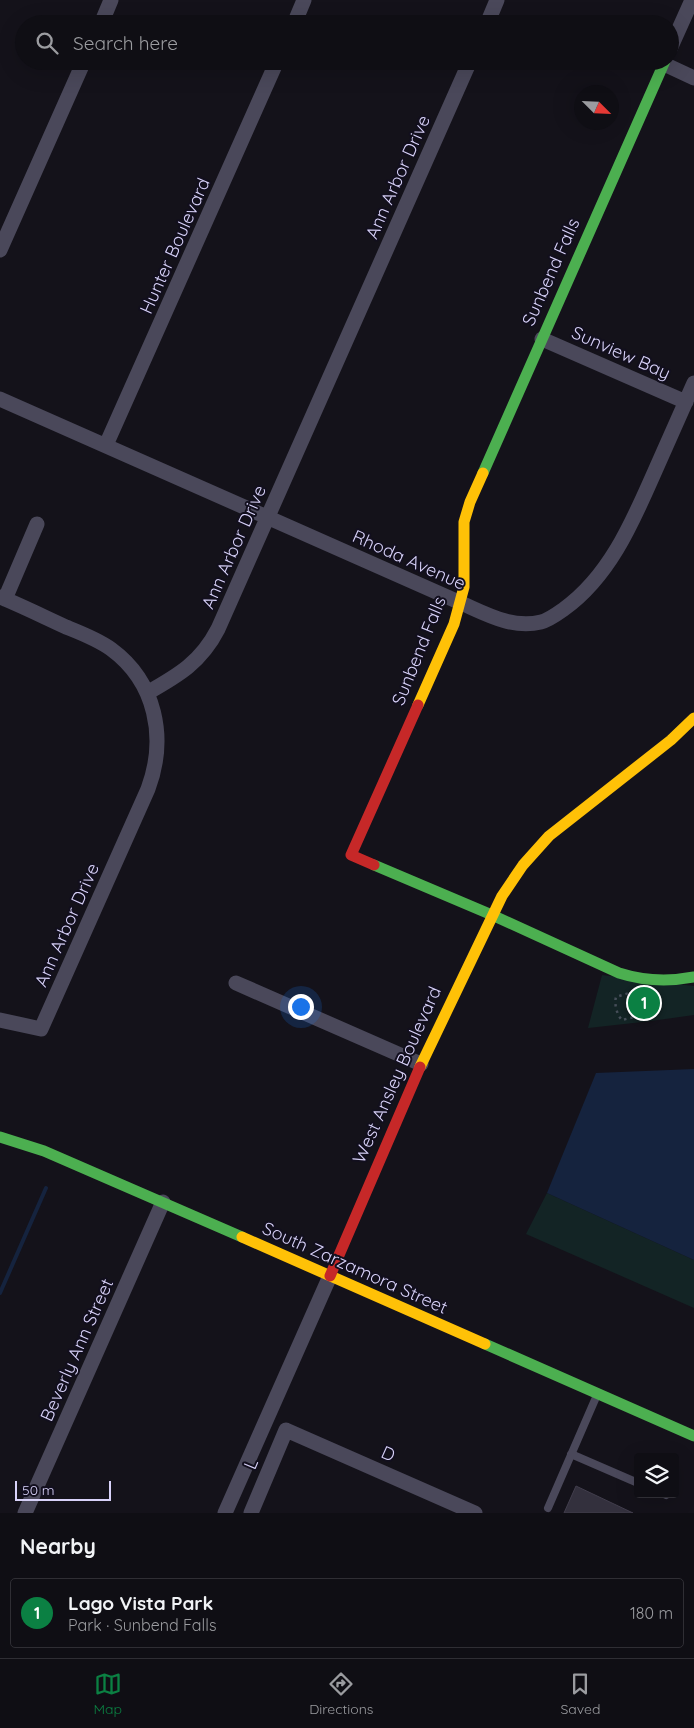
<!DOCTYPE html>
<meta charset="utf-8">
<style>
:root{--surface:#0f0e14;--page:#1d1c22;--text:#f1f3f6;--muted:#9b9ca0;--line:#2f2e34;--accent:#0b8043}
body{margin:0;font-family:Quicksand,sans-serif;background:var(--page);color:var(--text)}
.controls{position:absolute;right:15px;bottom:15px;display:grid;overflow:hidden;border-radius:5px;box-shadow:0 5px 20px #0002}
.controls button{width:45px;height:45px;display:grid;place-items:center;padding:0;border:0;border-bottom:1px solid var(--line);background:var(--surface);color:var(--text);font:25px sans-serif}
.compass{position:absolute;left:574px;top:85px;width:45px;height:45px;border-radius:50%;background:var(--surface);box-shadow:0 5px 20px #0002;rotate:114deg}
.scale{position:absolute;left:15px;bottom:12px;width:96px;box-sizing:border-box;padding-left:5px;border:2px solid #d8d2f9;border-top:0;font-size:14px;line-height:18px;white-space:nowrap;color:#d8d2f9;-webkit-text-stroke:4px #120f1e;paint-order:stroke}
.you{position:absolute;left:300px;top:1006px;width:18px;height:18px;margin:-12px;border:4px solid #fff;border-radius:50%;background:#1a73e8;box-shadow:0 0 0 8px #1a73e833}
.badge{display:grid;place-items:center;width:32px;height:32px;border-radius:50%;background:var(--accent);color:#fff;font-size:16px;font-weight:700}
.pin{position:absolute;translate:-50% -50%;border:2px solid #fff;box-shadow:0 1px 5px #0006}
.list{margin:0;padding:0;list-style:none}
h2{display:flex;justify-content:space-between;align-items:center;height:65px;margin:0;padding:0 20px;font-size:21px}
h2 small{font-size:16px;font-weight:400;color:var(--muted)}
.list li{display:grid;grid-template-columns:32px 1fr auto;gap:15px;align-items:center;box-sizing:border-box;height:70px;margin:0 10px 10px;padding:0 10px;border:1px solid var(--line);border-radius:5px}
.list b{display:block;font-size:19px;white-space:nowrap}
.list p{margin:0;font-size:16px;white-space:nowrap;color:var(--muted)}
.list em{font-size:16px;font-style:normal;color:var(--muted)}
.icon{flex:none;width:28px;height:28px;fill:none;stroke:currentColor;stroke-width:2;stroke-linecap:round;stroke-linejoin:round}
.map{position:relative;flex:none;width:694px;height:1513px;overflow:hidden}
.search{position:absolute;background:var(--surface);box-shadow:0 5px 20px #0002;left:15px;right:15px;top:15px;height:55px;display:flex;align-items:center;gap:12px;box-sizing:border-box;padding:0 18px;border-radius:28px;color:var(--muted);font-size:19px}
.sheet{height:145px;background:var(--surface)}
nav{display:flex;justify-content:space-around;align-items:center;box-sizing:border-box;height:70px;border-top:1px solid var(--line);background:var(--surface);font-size:14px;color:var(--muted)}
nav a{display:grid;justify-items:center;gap:2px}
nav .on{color:var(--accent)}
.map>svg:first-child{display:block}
.green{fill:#132425}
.water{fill:#15233e}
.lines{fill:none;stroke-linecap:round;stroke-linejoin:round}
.stream{stroke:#15233e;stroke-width:4}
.building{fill:#33303d;stroke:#423e4d}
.path{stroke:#464e59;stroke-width:2.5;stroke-dasharray:2.5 4;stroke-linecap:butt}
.lane{stroke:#4a485a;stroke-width:8}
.street{stroke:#4a485a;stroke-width:15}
.fast{stroke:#4caf50;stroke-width:11}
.slow{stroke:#ffc107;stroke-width:11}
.jam{stroke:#c62828;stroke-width:11}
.labels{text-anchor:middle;stroke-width:4;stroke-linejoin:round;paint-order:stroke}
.street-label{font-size:18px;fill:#d8d2f9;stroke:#120f1e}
</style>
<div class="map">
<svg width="694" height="1513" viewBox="0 0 694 1513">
<rect width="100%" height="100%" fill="#14121a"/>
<path class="green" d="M 602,975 L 694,986 L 694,1015 L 651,1021 L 588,1028 Z
M 547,1193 L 694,1260 L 694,1308 L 526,1234 Z"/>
<path class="water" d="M 694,1069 L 694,1260 L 547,1193 L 596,1073 Z"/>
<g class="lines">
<path class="stream" d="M 0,1293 L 46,1188"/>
</g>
<path class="building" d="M 576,1486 L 633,1513 L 564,1513 Z"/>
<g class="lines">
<path class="path" d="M 629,993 C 638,995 640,1008 638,1016 L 622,1020 C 617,1015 614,1004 616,997 Z"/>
<path class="lane" d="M 571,1454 L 638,1483
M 664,1494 L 666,1495
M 548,1508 L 597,1395"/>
<path class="street" d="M 101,24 L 111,0
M 294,24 L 304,0
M 487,24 L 497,0
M 670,49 L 692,0
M 664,64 L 694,78
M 0,250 L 84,61
M 542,339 L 686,402
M 0,399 L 461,603 C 486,614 512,629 541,622 C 549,620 557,614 564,609 C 610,576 633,521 655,471 C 668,441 681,412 694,383
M 106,445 L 277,61
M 0,597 C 22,606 44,617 66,627 C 81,633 97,639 111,649 C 156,682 167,738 148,789 L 41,1029 L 0,1020
M 5,599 L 37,524
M 147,693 C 179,675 201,662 218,629 L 470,61
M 236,983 L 421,1064
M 25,1513 L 163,1202
M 225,1513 L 330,1276
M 251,1513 L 286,1430 L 475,1513"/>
<path class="fast" d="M 483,473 L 665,61
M 374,865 L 492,915 L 619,973 C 644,981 668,982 694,977
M 0,1137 L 44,1151 L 242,1237
M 485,1344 L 694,1436"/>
<path class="slow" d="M 418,705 L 454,624 L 464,587 L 464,522 L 470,502 L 483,473
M 420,1067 L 502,896 L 523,865 L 549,836 L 671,740 L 694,718
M 242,1237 L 485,1344"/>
<path class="jam" d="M 374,865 L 351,855 L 418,705
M 330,1276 L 420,1067"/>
</g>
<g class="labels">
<g class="street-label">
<text transform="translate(398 177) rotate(-66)" y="6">Ann Arbor Drive</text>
<text transform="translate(175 246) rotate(-66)" y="6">Hunter Boulevard</text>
<text transform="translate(551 272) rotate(-66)" y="6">Sunbend Falls</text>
<text transform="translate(621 353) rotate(24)" y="6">Sunview Bay</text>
<text transform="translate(234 547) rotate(-66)" y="6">Ann Arbor Drive</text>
<text transform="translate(409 560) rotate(24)" y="6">Rhoda Avenue</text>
<text transform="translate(419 651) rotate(-68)" y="6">Sunbend Falls</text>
<text transform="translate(67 925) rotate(-66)" y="6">Ann Arbor Drive</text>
<text transform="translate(397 1075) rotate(-66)" y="6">West Ansley Boulevard</text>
<text transform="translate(355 1268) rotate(24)" y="6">South Zarzamora Street</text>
<text transform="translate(77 1350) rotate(-66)" y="6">Beverly Ann Street</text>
<text transform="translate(388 1454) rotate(24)" y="6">D</text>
<text transform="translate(251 1464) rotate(-67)" y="6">L</text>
</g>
</g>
</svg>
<div class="controls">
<button><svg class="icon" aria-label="layers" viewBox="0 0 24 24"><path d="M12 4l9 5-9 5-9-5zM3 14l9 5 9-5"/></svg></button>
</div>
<svg class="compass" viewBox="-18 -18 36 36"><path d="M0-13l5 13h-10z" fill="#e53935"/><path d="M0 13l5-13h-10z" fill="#9b9ca0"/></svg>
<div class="scale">50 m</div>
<div class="you"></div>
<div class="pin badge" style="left:644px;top:1003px">1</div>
<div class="search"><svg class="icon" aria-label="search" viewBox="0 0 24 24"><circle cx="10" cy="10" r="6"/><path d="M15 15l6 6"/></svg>Search here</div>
</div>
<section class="sheet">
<h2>Nearby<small></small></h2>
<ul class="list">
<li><span class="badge">1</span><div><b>Lago Vista Park</b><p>Park · Sunbend Falls</p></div><em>180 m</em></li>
</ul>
</section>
<nav>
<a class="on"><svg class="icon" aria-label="map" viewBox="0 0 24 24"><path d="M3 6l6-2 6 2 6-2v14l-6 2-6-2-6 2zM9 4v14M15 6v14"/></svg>Map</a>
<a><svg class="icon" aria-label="directions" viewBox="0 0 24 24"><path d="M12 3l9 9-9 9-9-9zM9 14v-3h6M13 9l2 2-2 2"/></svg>Directions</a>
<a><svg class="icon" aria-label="saved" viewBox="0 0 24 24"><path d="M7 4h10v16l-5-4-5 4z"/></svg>Saved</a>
</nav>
